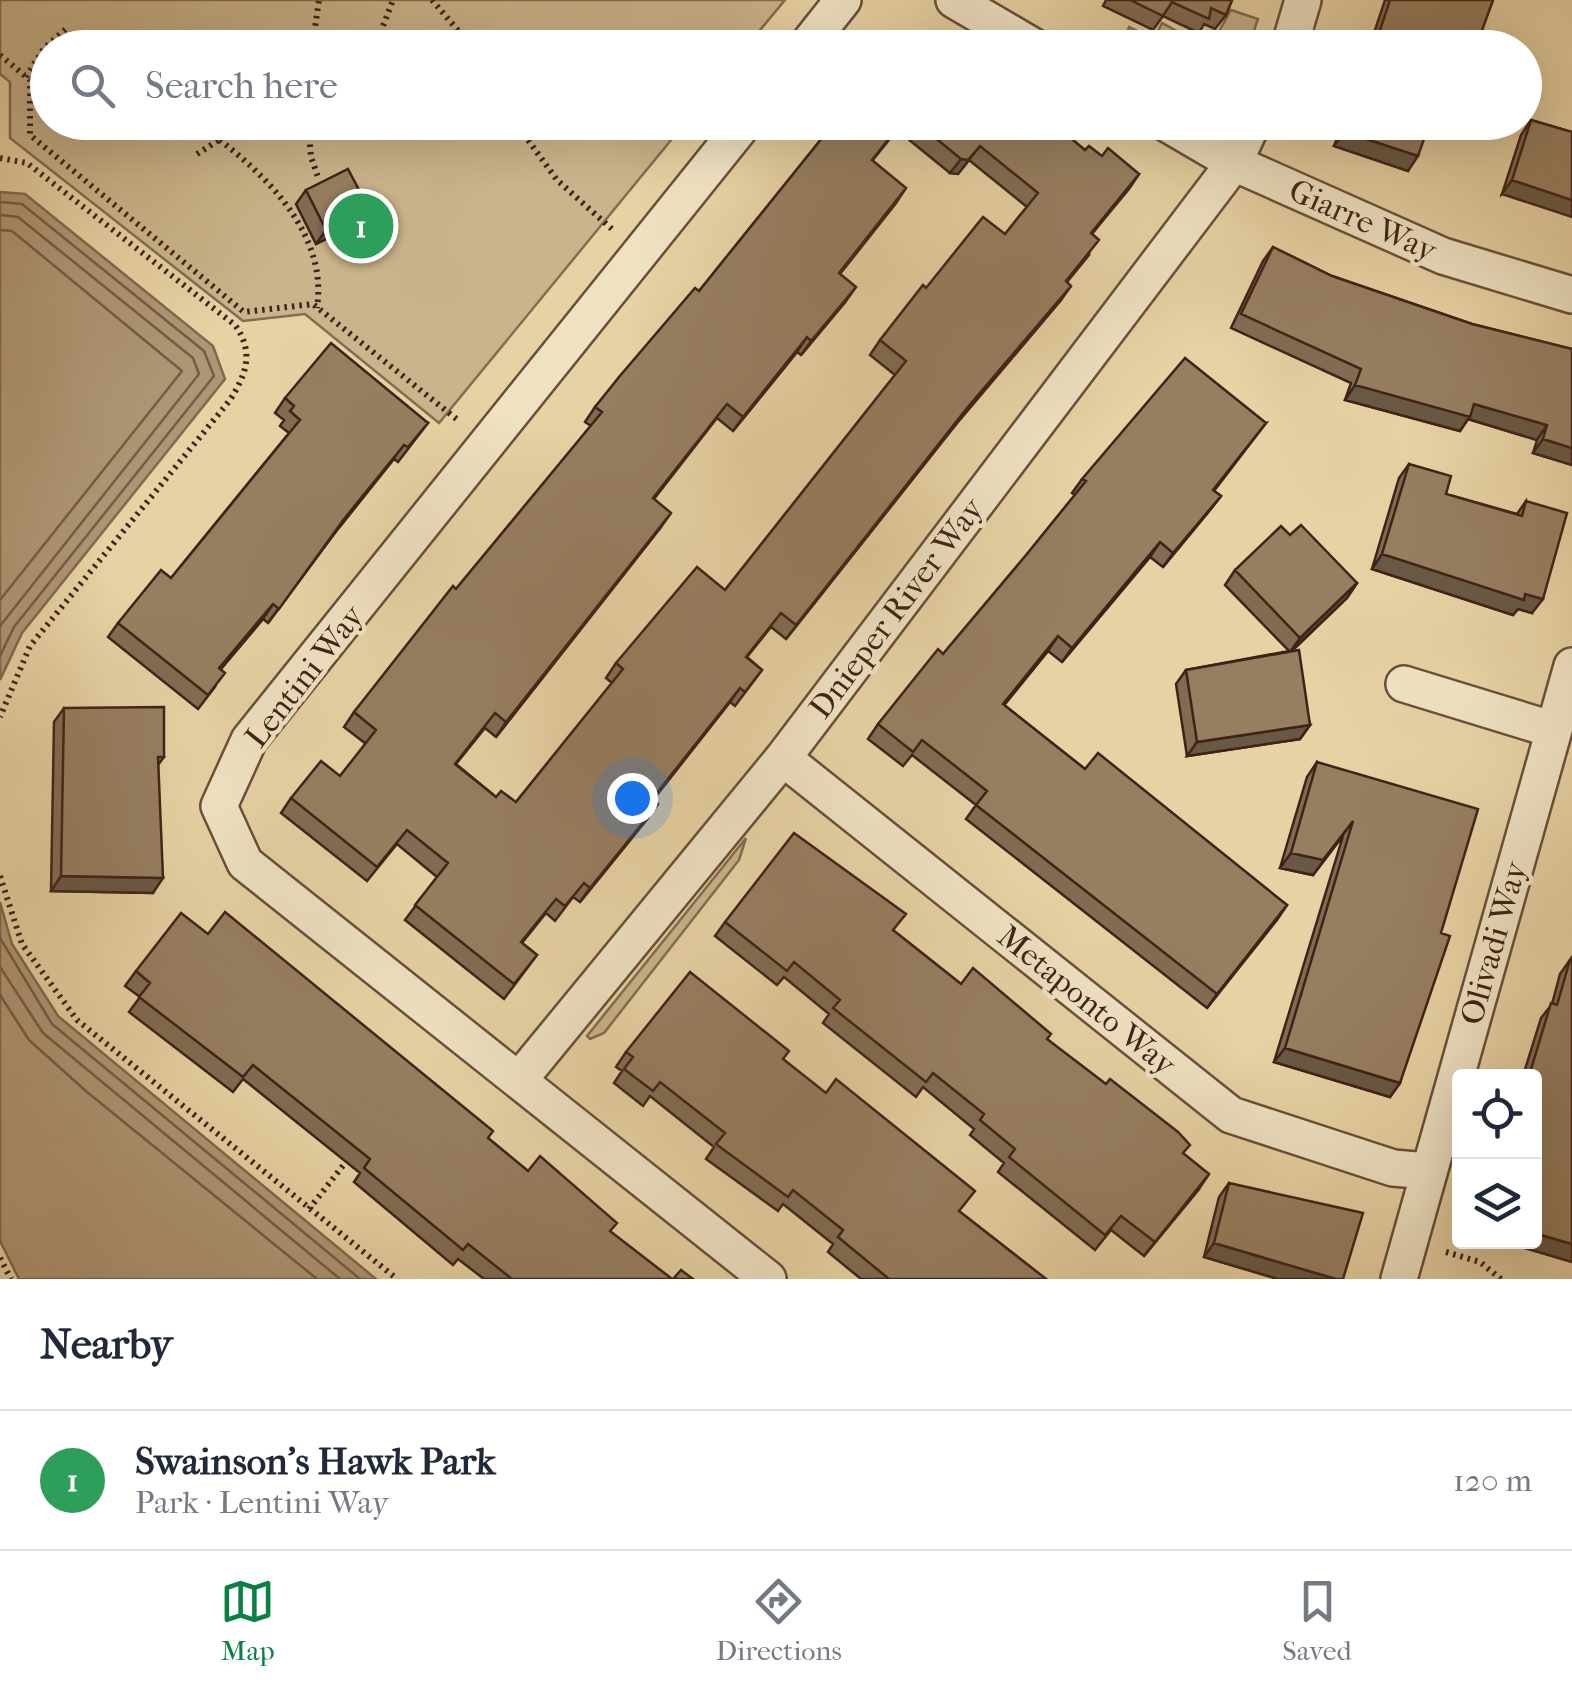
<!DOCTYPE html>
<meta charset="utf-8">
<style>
:root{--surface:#fff;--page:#f6f6f7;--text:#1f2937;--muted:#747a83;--line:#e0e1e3;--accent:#0b8043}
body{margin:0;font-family:"IM FELL French Canon",serif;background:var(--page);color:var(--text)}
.controls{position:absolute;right:30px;bottom:30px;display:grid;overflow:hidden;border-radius:10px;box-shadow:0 10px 40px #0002}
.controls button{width:90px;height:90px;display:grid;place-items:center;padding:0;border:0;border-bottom:2px solid var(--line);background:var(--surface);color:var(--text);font:50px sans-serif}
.you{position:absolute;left:632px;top:798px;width:35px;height:35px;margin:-25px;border:8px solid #fff;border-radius:50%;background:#1a73e8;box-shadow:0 0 0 15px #1a73e833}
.badge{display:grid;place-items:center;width:65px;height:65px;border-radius:50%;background:var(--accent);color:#fff;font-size:32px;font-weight:700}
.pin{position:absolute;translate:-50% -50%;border:5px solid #fff;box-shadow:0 2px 10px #0006}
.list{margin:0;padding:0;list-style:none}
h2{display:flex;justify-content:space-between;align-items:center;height:130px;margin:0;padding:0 40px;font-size:42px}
h2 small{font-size:32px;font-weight:400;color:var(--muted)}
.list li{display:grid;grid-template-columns:65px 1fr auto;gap:30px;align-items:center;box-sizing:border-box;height:140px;padding:0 40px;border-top:2px solid var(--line)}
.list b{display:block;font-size:38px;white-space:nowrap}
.list p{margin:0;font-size:32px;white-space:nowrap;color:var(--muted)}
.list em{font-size:32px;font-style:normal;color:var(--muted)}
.icon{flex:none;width:55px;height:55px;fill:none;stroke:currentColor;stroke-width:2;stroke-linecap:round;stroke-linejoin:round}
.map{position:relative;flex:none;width:1572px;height:1279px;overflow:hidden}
.search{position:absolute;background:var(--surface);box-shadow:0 10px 40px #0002;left:30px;right:30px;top:30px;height:110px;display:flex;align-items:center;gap:25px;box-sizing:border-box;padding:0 35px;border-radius:55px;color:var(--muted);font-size:38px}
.sheet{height:270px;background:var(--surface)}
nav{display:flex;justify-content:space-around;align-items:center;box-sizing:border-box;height:140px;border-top:2px solid var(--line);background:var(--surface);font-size:28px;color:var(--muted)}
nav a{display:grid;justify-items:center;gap:5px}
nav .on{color:var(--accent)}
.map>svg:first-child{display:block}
.green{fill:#cab48b;stroke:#846c52;stroke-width:2.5}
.water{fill:#ae9674;stroke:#82684f;stroke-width:2.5}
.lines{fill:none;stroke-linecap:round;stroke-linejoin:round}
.shore{stroke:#765c46;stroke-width:2.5}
.street-casing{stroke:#694f3b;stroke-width:40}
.path{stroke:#3f2318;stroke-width:6;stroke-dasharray:2.5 5;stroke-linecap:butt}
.street{stroke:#efe2c3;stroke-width:35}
.wall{fill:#816c53;stroke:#3f2318;stroke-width:2.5;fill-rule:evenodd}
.shaded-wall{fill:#695843;stroke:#3f2318;stroke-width:2.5}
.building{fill:#967e60;stroke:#3f2318;stroke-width:2.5}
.labels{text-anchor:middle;stroke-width:9;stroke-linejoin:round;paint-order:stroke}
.street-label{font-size:32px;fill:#3f2318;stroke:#efe2c3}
</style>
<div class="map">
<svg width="1572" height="1279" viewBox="0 0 1572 1279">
<rect width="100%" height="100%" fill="#e7d2a3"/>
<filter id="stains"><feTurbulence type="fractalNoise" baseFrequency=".002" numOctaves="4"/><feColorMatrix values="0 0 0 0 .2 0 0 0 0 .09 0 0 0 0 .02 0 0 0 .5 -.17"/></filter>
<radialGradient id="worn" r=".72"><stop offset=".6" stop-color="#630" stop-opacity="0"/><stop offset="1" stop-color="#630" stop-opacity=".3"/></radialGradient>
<path class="green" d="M 0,0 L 785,0 L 746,47 L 48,48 L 48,122 L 685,123 L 439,423 L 305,314 L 243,321 L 10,138 L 10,82 L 0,74 Z
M 1231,10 L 1258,19 L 1248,47 L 1122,47 L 1129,27 L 1154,39 L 1162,23 L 1204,46 L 1212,44 Z
M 746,838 L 739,860 L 604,1033 L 590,1039 L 587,1036 Z"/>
<path class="water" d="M 0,192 L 25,194 L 213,346 L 225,379 L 22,633 L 0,680 Z
M 0,902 L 12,944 L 58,1016 L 376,1279 L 19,1279 L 0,1241 Z"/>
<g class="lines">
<path class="shore" d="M 0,202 L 22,204 L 204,351 L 214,376 L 14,627 L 0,656
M 0,215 L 18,217 L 193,358 L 199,374 L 0,626
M 0,230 L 12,231 L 182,371 L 0,600
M 0,938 L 52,1024 L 360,1279
M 0,967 L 43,1033 L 340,1279
M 0,995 L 29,1040 L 87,1092 L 317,1279"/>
<defs>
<path id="street" d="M 954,0 L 1036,48
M 805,48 L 843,0
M 1289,48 L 1303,0
M 745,122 L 249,740 L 219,806 L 245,863 L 768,1279
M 1164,122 L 1234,163 L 1443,256 L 1572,295
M 1404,684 L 1554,730
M 783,758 L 1231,1115 L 1393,1168 L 1428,1171
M 519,1080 L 783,758 L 1234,163 L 1253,122
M 1399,1279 L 1572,666"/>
</defs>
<use href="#street" class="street-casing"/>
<path class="path" d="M 432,0 L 473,48
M 312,48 L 319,0
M 386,48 L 383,26 L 393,0
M 0,55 L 30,80 L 30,135 L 244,312 L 313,304 L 459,421
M 26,77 L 44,48 L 66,29
M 196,122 C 255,165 329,227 317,308
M 308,122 L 311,157 L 319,180
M 460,122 L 475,129 L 518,132
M 515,122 L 557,180 L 613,230
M 197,154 L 247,122
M 0,158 L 27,163 L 235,325 C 254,352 247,373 230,400 L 30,646 L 0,717
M 0,876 L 22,944 L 77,1020 L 397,1279
M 309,1209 L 349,1158
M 1446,1252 L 1480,1262 L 1501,1279
M 0,1258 L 11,1279"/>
<use href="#street" class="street"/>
</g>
<path class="wall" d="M 1106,0 L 1232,0 L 1226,15 L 1215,29 L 1204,24 L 1199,33 L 1163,16 L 1153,30 L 1103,6 Z
M 1385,0 L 1493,0 L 1475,48 L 1369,48 Z
M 1531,120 L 1572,132 L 1502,194 L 1521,135 Z
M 835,122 L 1041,122 L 1085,150 L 1139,174 L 1092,234 L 1089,255 L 1067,282 L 1061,300 L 957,423 L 786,639 L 771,627 L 747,657 L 762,670 L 735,706 L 730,702 L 653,800 L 648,818 L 580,902 L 573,897 L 555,921 L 546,913 L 522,943 L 537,955 L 504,999 L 405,920 L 437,877 L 397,844 L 367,881 L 281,813 L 291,798 L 340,776 L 366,744 L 344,727 L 354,712 L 591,426 L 585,422 L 595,407 L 699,291 ZM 897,130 L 950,173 L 958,174 L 969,160 L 1027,207 L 1005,234 L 926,288 L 880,340 L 870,355 L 895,375 L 725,590 L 616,663 L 606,678 L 612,683 L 516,802 L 496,797 L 456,764 L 485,728 L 496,737 L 661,527 L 654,499 L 717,418 L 733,431 L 797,352 L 801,355 L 846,301 L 840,274 L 896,203 L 872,161 Z
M 1343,122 L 1430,122 L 1408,171 L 1334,146 Z
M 306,190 L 369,209 L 358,223 L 316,244 L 296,204 Z
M 1273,247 L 1332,276 L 1472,324 L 1572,349 L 1572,465 L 1533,453 L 1537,440 L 1468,419 L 1460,431 L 1345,400 L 1351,383 L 1231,328 L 1263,261 Z
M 285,398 L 428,423 L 398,462 L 394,459 L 334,534 L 268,623 L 263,619 L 221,669 L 215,687 L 198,709 L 108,637 L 118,623 L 171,578 L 289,433 L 280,426 L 284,420 L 275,413 Z
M 1266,423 L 1214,491 L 1221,496 L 1210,510 L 1163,567 L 1150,557 L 1062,662 L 1048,651 L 1004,705 L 1085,769 L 1287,905 L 1207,1008 L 966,819 L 976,805 L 912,755 L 903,766 L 868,739 L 878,724 L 943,654 L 1027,554 L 1075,495 L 1072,493 L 1082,479 Z
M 1409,464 L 1446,494 L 1517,514 L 1526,501 L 1532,613 L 1518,609 L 1513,615 L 1372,569 L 1399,478 Z
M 1290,535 L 1357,583 L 1347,598 L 1292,651 L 1310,725 L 1300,739 L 1187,756 L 1176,684 L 1186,670 L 1289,651 L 1225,585 L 1235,570 Z
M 64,708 L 164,757 L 158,765 L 153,893 L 51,891 L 54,722 Z
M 1317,762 L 1441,933 L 1400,1083 L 1390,1097 L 1274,1062 L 1343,836 L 1313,875 L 1280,868 L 1307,777 Z
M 725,922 L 894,931 L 961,984 L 1047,1039 L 1183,1154 L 1199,1189 L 1144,1256 L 1111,1230 L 1095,1250 L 998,1172 L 1004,1163 L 970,1135 L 974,1129 L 923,1087 L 916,1097 L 823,1023 L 829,1014 L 784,977 L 777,985 L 715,936 Z
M 208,934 L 488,1138 L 528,1171 L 672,1279 L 484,1279 L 458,1259 L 453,1265 L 354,1182 L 360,1173 L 243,1079 L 233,1092 L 129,1012 L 140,997 L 125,986 L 136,971 Z
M 1572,957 L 1572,1262 L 1505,1242 L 1534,1242 L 1534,1076 L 1523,1076 L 1541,1018 L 1552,1004 L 1560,974 Z
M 626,1052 L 783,1059 L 960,1212 L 1046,1279 L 861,1279 L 828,1252 L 833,1244 L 783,1204 L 778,1211 L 706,1159 L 714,1147 L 650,1096 L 643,1106 L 614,1083 L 622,1071 L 616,1067 Z
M 1229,1183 L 1343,1279 L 1278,1279 L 1204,1257 L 1219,1197 Z"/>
<path class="shaded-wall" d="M 1460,41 L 1476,47 L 1456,48 Z
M 1345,132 L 1418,156 L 1408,171 L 1334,146 Z
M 980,146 L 958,174 L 950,173 L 961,159 Z
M 1139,174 L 1129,189 L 1080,248 L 1091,233 Z
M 1512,180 L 1572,200 L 1572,217 L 1502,194 Z
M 906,188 L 896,203 L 829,287 L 839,273 Z
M 369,209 L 358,223 L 316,244 L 326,230 Z
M 1071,286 L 1061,300 L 957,423 L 786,639 L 967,408 Z
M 856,287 L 846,301 L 801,355 L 811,341 Z
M 807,337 L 797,352 L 733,431 L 743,417 Z
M 1355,385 L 1474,404 L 1547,425 L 1537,440 L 1468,419 L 1460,431 L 1345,400 Z
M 1543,439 L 1572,448 L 1572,465 L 1533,453 Z
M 404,445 L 334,534 L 268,623 L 344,519 Z
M 1221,496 L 1210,510 L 1163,567 L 1173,553 Z
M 671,513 L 661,527 L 496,737 L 506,722 Z
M 1160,542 L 1150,557 L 1062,662 L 1072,648 Z
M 1382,554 L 1525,594 L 1543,599 L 1532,613 L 1518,609 L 1513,615 L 1372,569 Z
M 1357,583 L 1347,598 L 1290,652 L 1300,638 Z
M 273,604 L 263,619 L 209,683 L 219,668 Z
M 1058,636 L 1048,651 L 993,719 L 1003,704 Z
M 740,688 L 730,702 L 642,813 L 652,799 Z
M 1310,725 L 1300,739 L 1187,756 L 1197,742 Z
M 658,804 L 648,818 L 580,902 L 590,888 Z
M 1353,821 L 1313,875 L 1280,868 L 1291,853 Z
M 61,876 L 163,878 L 153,893 L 51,891 Z
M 1287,905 L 1277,920 L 1207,1008 L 1217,994 Z
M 1285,1048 L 1400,1083 L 1390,1097 L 1274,1062 Z
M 1209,1174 L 1199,1189 L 1144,1256 L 1155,1242 Z
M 1534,1233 L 1572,1244 L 1572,1262 L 1505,1242 L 1534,1242 Z
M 1214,1243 L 1336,1279 L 1278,1279 L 1204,1257 Z"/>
<path class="building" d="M 1130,0 L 1232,0 L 1226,15 L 1211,8 L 1209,19 L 1172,2 L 1163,16 Z
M 1390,0 L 1493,0 L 1476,47 L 1460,41 L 1458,48 L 1374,48 Z
M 893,38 L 907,48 L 886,48 Z
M 1531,120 L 1572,132 L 1572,200 L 1512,180 Z
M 835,122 L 902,122 L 872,160 L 906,188 L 839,273 L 856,287 L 811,341 L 807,337 L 743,417 L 727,404 L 653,498 L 671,513 L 506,722 L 495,713 L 455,764 L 496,797 L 501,791 L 516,802 L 623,669 L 616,663 L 697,567 L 725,590 L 906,361 L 880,340 L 923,285 L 926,288 L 983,217 L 1005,234 L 1038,193 L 980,146 L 968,160 L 961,159 L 916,122 L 1041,122 L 1045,126 L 1048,122 L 1052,122 L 1085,150 L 1089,146 L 1102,156 L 1108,148 L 1139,174 L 1091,233 L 1099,240 L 1066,281 L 1071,286 L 967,408 L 796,625 L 781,613 L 746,657 L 762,670 L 745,692 L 740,688 L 652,799 L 658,804 L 590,888 L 584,883 L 565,906 L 556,899 L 521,942 L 537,955 L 514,984 L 415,905 L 448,863 L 407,830 L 377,867 L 291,798 L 321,761 L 340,776 L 376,730 L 354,712 L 453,586 L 456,589 L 602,412 L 595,407 L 619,377 L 695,288 L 699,291 Z
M 1348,122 L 1430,122 L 1418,156 L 1345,132 Z
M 348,169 L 369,209 L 326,230 L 306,190 Z
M 1273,247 L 1332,276 L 1472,324 L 1572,349 L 1572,448 L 1543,439 L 1547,425 L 1474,404 L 1470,417 L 1355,385 L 1361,369 L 1241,314 Z
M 331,343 L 428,423 L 408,447 L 404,445 L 344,519 L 279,609 L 273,604 L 219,668 L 225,673 L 208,695 L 118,623 L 161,570 L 171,578 L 300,420 L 290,411 L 294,406 L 285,398 Z
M 1185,358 L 1266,423 L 1213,490 L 1221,496 L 1173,553 L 1160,542 L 1072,648 L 1058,636 L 1003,704 L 1085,769 L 1098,753 L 1287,905 L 1217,994 L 976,805 L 987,791 L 922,740 L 913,752 L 878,724 L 938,649 L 943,654 L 1027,554 L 1086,481 L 1082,479 Z
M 1409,464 L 1451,476 L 1446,494 L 1522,516 L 1526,501 L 1567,513 L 1543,599 L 1525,594 L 1524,600 L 1382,554 Z
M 1301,525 L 1357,583 L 1300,638 L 1235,570 L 1281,526 L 1290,535 Z
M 1299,650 L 1310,725 L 1197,742 L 1186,670 Z
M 164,707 L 164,757 L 158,757 L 163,878 L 61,876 L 64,708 Z
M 1317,762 L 1478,809 L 1441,933 L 1450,936 L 1400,1083 L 1285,1048 L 1353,821 L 1323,860 L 1291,853 Z
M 794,833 L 906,914 L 893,930 L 961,984 L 973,968 L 1051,1034 L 1047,1039 L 1106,1084 L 1110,1079 L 1178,1132 L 1190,1145 L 1183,1153 L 1209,1174 L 1155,1242 L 1121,1216 L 1105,1235 L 1009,1157 L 1015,1149 L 980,1120 L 984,1114 L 933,1073 L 926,1082 L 833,1008 L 840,1000 L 794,962 L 787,971 L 725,922 Z
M 225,912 L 493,1131 L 488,1138 L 528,1171 L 540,1156 L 617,1223 L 610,1231 L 672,1279 L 512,1279 L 468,1244 L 463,1250 L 364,1168 L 370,1159 L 253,1065 L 243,1077 L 139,997 L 150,983 L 136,971 L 181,913 L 208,934 Z
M 1570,960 L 1572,960 L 1572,1244 L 1534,1233 L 1534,1076 L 1529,1076 L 1551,1003 L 1557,1005 Z
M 690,972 L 789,1051 L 783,1059 L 826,1093 L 836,1079 L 975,1191 L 959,1211 L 1046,1279 L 889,1279 L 838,1237 L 843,1230 L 793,1190 L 788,1197 L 716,1144 L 725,1133 L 660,1082 L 653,1091 L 624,1069 L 633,1057 L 626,1052 Z
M 1229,1183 L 1363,1213 L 1343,1279 L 1336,1279 L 1214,1243 Z
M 681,1270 L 693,1279 L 673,1279 Z"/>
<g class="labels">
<g class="street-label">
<text transform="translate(1363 220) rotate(24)" y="11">Giarre Way</text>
<text transform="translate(896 608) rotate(-53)" y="11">Dnieper River Way</text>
<text transform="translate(304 676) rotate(-52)" y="11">Lentini Way</text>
<text transform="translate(1493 943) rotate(-74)" y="11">Olivadi Way</text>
<text transform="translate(1087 1000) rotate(39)" y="11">Metaponto Way</text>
</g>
</g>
<rect width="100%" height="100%" filter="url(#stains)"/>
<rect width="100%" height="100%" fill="url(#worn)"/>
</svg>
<div class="controls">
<button><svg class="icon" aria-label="locate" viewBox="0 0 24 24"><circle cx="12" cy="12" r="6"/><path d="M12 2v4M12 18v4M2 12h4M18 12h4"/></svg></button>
<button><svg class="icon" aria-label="layers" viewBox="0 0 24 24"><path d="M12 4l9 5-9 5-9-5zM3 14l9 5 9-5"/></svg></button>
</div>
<div class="you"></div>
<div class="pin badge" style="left:361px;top:226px;background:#2e9e5b">1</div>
<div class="search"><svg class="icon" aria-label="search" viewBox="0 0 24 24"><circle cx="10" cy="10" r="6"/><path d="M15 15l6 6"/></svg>Search here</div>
</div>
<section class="sheet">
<h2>Nearby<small></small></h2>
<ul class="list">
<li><span class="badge" style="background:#2e9e5b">1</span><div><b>Swainson's Hawk Park</b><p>Park · Lentini Way</p></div><em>120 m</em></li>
</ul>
</section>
<nav>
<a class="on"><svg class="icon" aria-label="map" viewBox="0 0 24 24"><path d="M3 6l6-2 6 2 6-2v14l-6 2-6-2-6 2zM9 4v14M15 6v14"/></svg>Map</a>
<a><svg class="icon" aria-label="directions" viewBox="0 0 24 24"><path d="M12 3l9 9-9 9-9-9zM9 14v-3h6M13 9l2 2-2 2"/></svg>Directions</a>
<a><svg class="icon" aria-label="saved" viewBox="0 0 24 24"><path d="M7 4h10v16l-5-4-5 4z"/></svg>Saved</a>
</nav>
